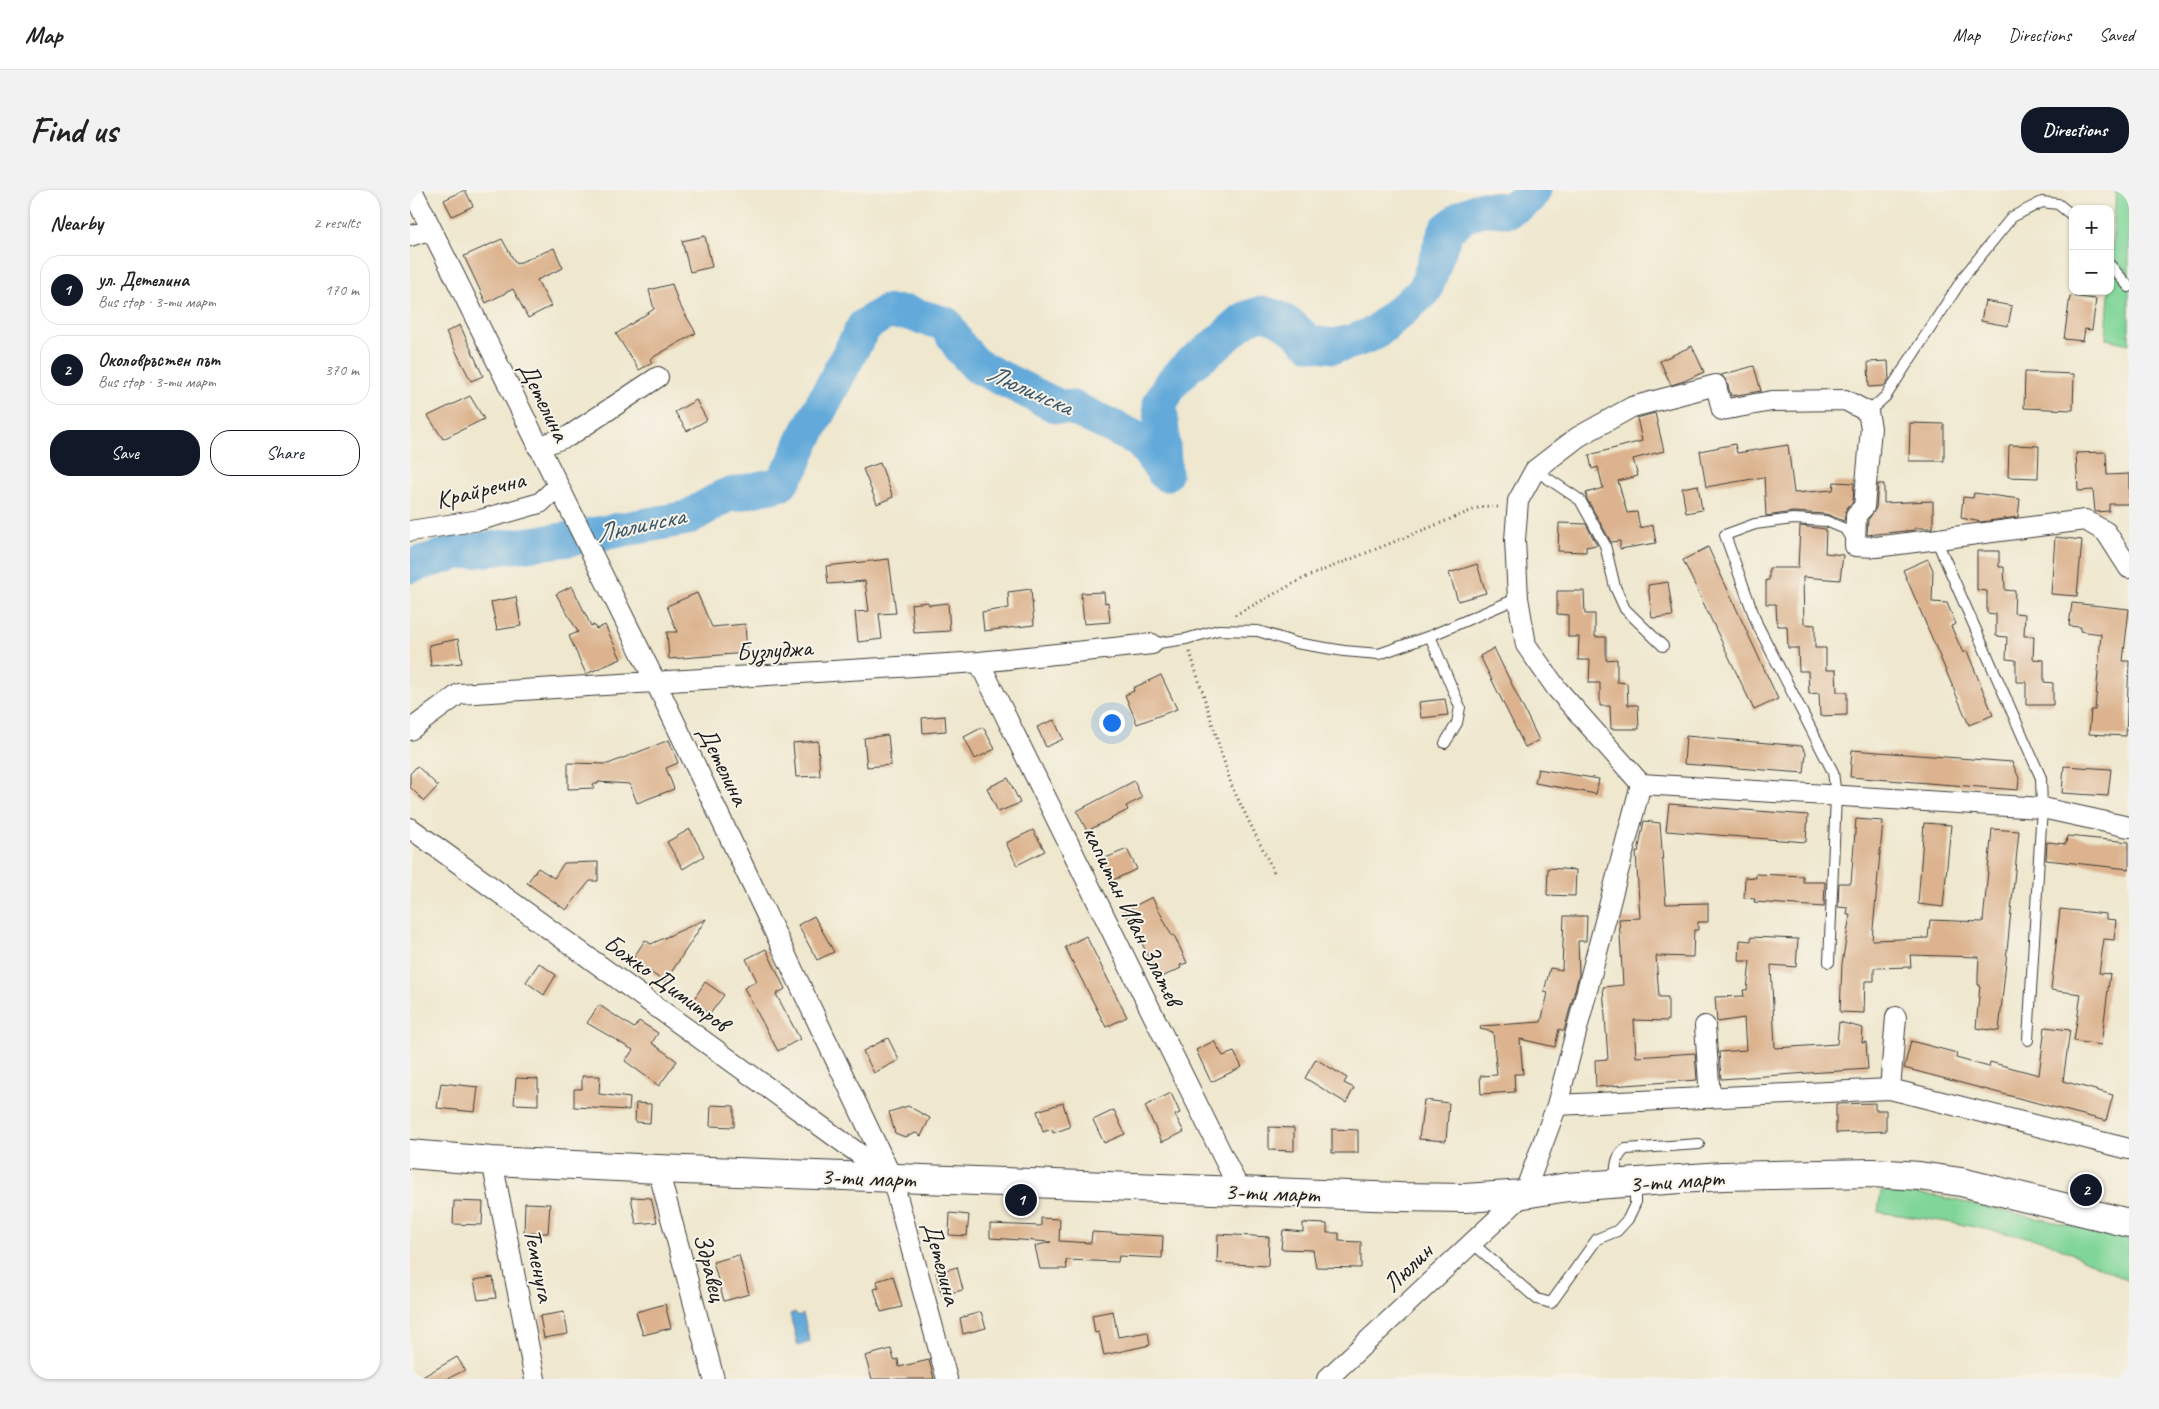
<!DOCTYPE html>
<meta charset="utf-8">
<style>
:root{--surface:#fff;--page:#f2f2f2;--text:#222;--muted:#767676;--line:#e0e0e0;--accent:#111827}
body{margin:0;font-family:Caveat,sans-serif;background:var(--page);color:var(--text)}
.controls{position:absolute;right:15px;top:15px;display:grid;overflow:hidden;border-radius:10px;box-shadow:0 1px 4px #0004}
.controls button{width:45px;height:45px;display:grid;place-items:center;padding:0;border:0;border-bottom:1px solid var(--line);background:var(--surface);color:var(--text);font:25px sans-serif}
.you{position:absolute;left:701px;top:532px;width:18px;height:18px;margin:-12px;border:4px solid #fff;border-radius:50%;background:#1a73e8;box-shadow:0 0 0 8px #1a73e833}
.badge{display:grid;place-items:center;width:32px;height:32px;border-radius:50%;background:var(--accent);color:#fff;font-size:16px;font-weight:700}
.pin{position:absolute;translate:-50% -50%;border:2px solid #fff;box-shadow:0 1px 5px #0006}
.list{margin:0;padding:0;list-style:none}
h2{display:flex;justify-content:space-between;align-items:center;height:65px;margin:0;padding:0 20px;font-size:21px}
h2 small{font-size:16px;font-weight:400;color:var(--muted)}
.list li{display:grid;grid-template-columns:32px 1fr auto;gap:15px;align-items:center;box-sizing:border-box;height:70px;margin:0 10px 10px;padding:0 10px;border:1px solid var(--line);border-radius:20px}
.list b{display:block;font-size:19px;white-space:nowrap}
.list p{margin:0;font-size:16px;white-space:nowrap;color:var(--muted)}
.list em{font-size:16px;font-style:normal;color:var(--muted)}
.actions{display:flex;gap:10px;padding:15px 20px}
.actions a{flex:1;padding:11px 0;border:1px solid var(--accent);border-radius:20px;text-align:center;font-size:18px;color:var(--accent)}
.actions .main{background:var(--accent);color:#fff}
.map{position:relative;flex:none;width:1719px;height:1189px;overflow:hidden;border-radius:20px}
header{display:flex;align-items:center;gap:30px;box-sizing:border-box;height:70px;padding:0 25px;background:var(--surface);border-bottom:1px solid var(--line)}
header strong{font-size:24px}
nav{display:flex;gap:28px;margin-inline-start:auto;font-size:18px}
.intro{display:flex;align-items:center;justify-content:space-between;box-sizing:border-box;height:120px;padding:0 30px}
h1{margin:0;font-size:35px}
.button{padding:12px 22px;border-radius:20px;background:var(--accent);color:#fff;font-size:18px;font-weight:700}
main{display:flex;gap:30px;padding:0 30px}
aside{flex:1;background:var(--surface);border-radius:20px;box-shadow:0 1px 4px #0004}
.map>svg:first-child{display:block}
.green{fill:#80d699;stroke:#4e795a}
.water{fill:#64aada;stroke:#40637b}
.lines{fill:none;stroke-linecap:round;stroke-linejoin:round}
.river{stroke:#64aada;stroke-width:35}
.building{fill:#dcb38e}
.lane-casing{stroke:#3c3a37;stroke-width:12}
.street-casing{stroke:#3c3a37;stroke-width:22}
.secondary-casing{stroke:#3c3a37;stroke-width:30}
.path{stroke:#3c3a37;stroke-width:3;stroke-dasharray:1 4;stroke-linecap:butt}
.lane{stroke:#fff;stroke-width:10}
.street{stroke:#fff;stroke-width:20}
.secondary{stroke:#fff;stroke-width:28}
.labels{text-anchor:middle;stroke-width:4;stroke-linejoin:round;paint-order:stroke}
.street-label{font-size:25px;fill:#1c1c1c;stroke:#f7f3e8}
.water-label{font-size:26px;font-style:italic;fill:#395568;stroke:#f7f3e8}
</style>
<header>
<strong>Map</strong>
<nav><a>Map</a><a>Directions</a><a>Saved</a></nav>
</header>
<div class="intro"><h1>Find us</h1><a class="button">Directions</a></div>
<main>
<aside>
<h2>Nearby<small>2 results</small></h2>
<ul class="list">
<li><span class="badge">1</span><div><b>ул. Детелина</b><p>Bus stop · 3-ти март</p></div><em>170 m</em></li>
<li><span class="badge">2</span><div><b>Околовръстен път</b><p>Bus stop · 3-ти март</p></div><em>370 m</em></li>
</ul>
<div class="actions"><a class="main">Save</a><a>Share</a></div>
</aside>
<div class="map">
<svg width="1719" height="1189" viewBox="0 0 1719 1189">
<rect width="100%" height="100%" fill="#f7f3e8"/>
<filter id="ink" filterUnits="userSpaceOnUse"><feTurbulence type="fractalNoise" baseFrequency=".02" numOctaves="2"/><feDisplacementMap in="SourceGraphic" scale="10" xChannelSelector="R" yChannelSelector="G"/><feConvolveMatrix kernelMatrix="1 2 1 2 8 2 1 2 1" color-interpolation-filters="sRGB"/></filter>
<filter id="wash" filterUnits="userSpaceOnUse"><feTurbulence type="fractalNoise" baseFrequency=".0096" numOctaves="4" result="noise"/><feDisplacementMap in="SourceGraphic" scale="20" xChannelSelector="R" yChannelSelector="G"/><feGaussianBlur stdDeviation="1.12" result="paint"/><feColorMatrix in="noise" values="0 0 0 0 0 0 0 0 0 0 0 0 0 0 0 0 0 1.4 0 .05"/><feComposite in="paint" operator="in"/></filter>
<g filter="url(#wash)">
<rect width="100%" height="100%" fill="#efe7ce"/>
<path class="green" d="M 1706,0 L 1719,0 L 1719,154 L 1696,149 Z
M 1471,1001 L 1526,1006 L 1713,1047 L 1719,1050 L 1719,1091 L 1636,1051 L 1544,1033 L 1468,1022 Z"/>
<path class="water" d="M 385,1122 L 388,1126 L 393,1124 L 400,1152 L 388,1156 L 380,1124 Z"/>
<g class="lines">
<path class="river" d="M 0,376 L 45,363 L 153,350 L 277,328 L 315,306 L 370,294 L 383,275 L 391,255 L 454,136 L 476,122 L 498,123 L 536,134 L 550,157 L 567,176 L 647,216 L 663,218 L 730,250 L 755,284 L 750,214 L 760,195 L 779,175 L 802,158 L 835,129 L 852,123 L 866,127 L 881,136 L 900,153 L 925,156 L 944,151 L 965,143 L 1015,100 L 1036,40 L 1054,26 L 1071,19 L 1099,20 L 1120,7 L 1124,0"/>
</g>
<g id="blocks">
<path class="building" d="M 55,0 L 63,16 L 42,26 L 34,10 Z
M 295,46 L 302,77 L 280,82 L 272,51 Z
M 92,49 L 106,74 L 144,58 L 153,78 L 127,90 L 141,116 L 118,128 L 103,99 L 76,113 L 54,66 Z
M 262,94 L 268,112 L 286,143 L 240,169 L 242,173 L 229,180 L 206,144 L 244,119 L 239,100 Z
M 1660,106 L 1686,109 L 1682,140 L 1675,139 L 1673,151 L 1654,149 Z
M 1575,111 L 1602,116 L 1598,136 L 1571,131 Z
M 50,135 L 73,186 L 61,191 L 36,142 Z
M 1282,156 L 1294,182 L 1274,191 L 1261,195 L 1250,171 Z
M 1478,171 L 1479,189 L 1474,196 L 1459,197 L 1458,172 Z
M 1344,176 L 1351,201 L 1321,206 L 1317,192 L 1311,185 Z
M 1615,182 L 1664,184 L 1663,220 L 1614,218 Z
M 60,206 L 74,229 L 33,249 L 18,226 Z
M 286,210 L 297,230 L 277,241 L 265,222 Z
M 1245,223 L 1254,261 L 1223,269 L 1228,286 L 1208,291 L 1217,323 L 1227,322 L 1230,338 L 1243,335 L 1246,353 L 1210,359 L 1210,351 L 1201,352 L 1177,309 L 1176,303 L 1193,298 L 1188,277 L 1182,279 L 1179,265 L 1232,251 L 1227,228 Z
M 1500,233 L 1534,234 L 1534,271 L 1499,271 Z
M 1325,254 L 1327,263 L 1378,255 L 1384,303 L 1423,300 L 1424,292 L 1444,293 L 1443,312 L 1437,317 L 1434,331 L 1416,324 L 1383,322 L 1356,326 L 1354,287 L 1296,297 L 1290,261 Z
M 1599,255 L 1629,256 L 1628,288 L 1598,287 Z
M 1696,262 L 1697,285 L 1719,284 L 1719,314 L 1699,314 L 1699,321 L 1685,322 L 1683,300 L 1668,301 L 1666,263 Z
M 470,273 L 483,307 L 467,314 L 453,279 Z
M 1468,294 L 1474,294 L 1474,313 L 1523,311 L 1523,338 L 1505,338 L 1505,340 L 1457,345 L 1458,330 L 1466,318 Z
M 1288,295 L 1292,320 L 1276,323 L 1272,298 Z
M 1564,303 L 1610,309 L 1608,327 L 1571,332 L 1551,328 L 1553,307 L 1563,308 Z
M 1149,333 L 1176,334 L 1187,355 L 1176,357 L 1176,362 L 1148,361 Z
M 1390,336 L 1416,339 L 1415,363 L 1433,365 L 1430,390 L 1393,387 L 1394,434 L 1405,435 L 1405,458 L 1416,458 L 1416,480 L 1426,480 L 1427,502 L 1437,502 L 1437,525 L 1410,526 L 1409,503 L 1399,504 L 1398,481 L 1389,481 L 1388,458 L 1378,458 L 1377,436 L 1367,436 L 1366,414 L 1356,414 L 1356,390 L 1359,390 L 1359,378 L 1388,378 Z
M 1645,347 L 1672,350 L 1667,406 L 1641,404 Z
M 1298,357 L 1368,509 L 1344,520 L 1273,370 Z
M 1567,361 L 1589,361 L 1589,377 L 1594,377 L 1595,400 L 1605,401 L 1604,423 L 1615,424 L 1614,446 L 1624,446 L 1623,469 L 1634,470 L 1634,492 L 1643,493 L 1643,515 L 1616,515 L 1616,492 L 1606,492 L 1606,470 L 1596,469 L 1597,447 L 1586,446 L 1586,424 L 1577,423 L 1577,401 L 1567,400 Z
M 479,369 L 486,423 L 469,424 L 472,449 L 448,452 L 445,422 L 459,421 L 455,391 L 418,394 L 416,376 Z
M 1518,369 L 1523,380 L 1522,412 L 1537,413 L 1546,434 L 1541,436 L 1553,463 L 1557,461 L 1583,525 L 1559,535 L 1493,380 Z
M 1067,374 L 1076,403 L 1048,411 L 1039,383 Z
M 1258,392 L 1263,426 L 1242,428 L 1238,395 Z
M 162,396 L 181,436 L 184,435 L 186,439 L 195,435 L 211,469 L 176,484 L 159,446 L 168,442 L 146,404 Z
M 621,399 L 624,435 L 574,441 L 572,422 L 599,418 L 598,402 Z
M 1147,401 L 1174,401 L 1175,424 L 1185,424 L 1185,447 L 1196,447 L 1196,470 L 1207,469 L 1207,492 L 1217,493 L 1218,515 L 1228,515 L 1229,539 L 1201,539 L 1200,516 L 1190,516 L 1190,493 L 1179,493 L 1180,470 L 1168,470 L 1169,447 L 1158,447 L 1158,425 L 1147,424 Z
M 694,402 L 695,413 L 698,412 L 700,432 L 674,434 L 671,403 Z
M 287,403 L 302,437 L 335,434 L 337,463 L 259,469 L 257,442 L 267,442 L 257,416 Z
M 106,407 L 111,436 L 87,440 L 81,412 Z
M 518,412 L 519,415 L 538,413 L 540,441 L 504,443 L 501,414 Z
M 1662,413 L 1719,419 L 1713,471 L 1719,471 L 1716,546 L 1679,544 L 1681,520 L 1685,520 L 1691,444 L 1670,441 L 1671,437 L 1659,436 Z
M 48,449 L 52,473 L 21,476 L 19,455 Z
M 1084,458 L 1129,550 L 1115,557 L 1070,466 Z
M 751,485 L 767,519 L 727,534 L 715,505 L 724,501 L 723,498 Z
M 1035,509 L 1038,525 L 1011,528 L 1009,512 Z
M 535,526 L 536,541 L 513,543 L 512,528 Z
M 644,530 L 653,549 L 636,557 L 627,537 Z
M 573,537 L 585,559 L 565,569 L 554,547 Z
M 478,545 L 481,575 L 457,577 L 454,548 Z
M 1276,546 L 1392,556 L 1396,563 L 1394,583 L 1274,574 Z
M 259,550 L 268,573 L 256,578 L 264,599 L 227,613 L 220,594 L 188,592 L 188,594 L 183,594 L 184,598 L 158,599 L 158,573 L 198,574 Z
M 408,551 L 410,586 L 386,587 L 383,553 Z
M 1442,560 L 1602,572 L 1609,588 L 1608,600 L 1440,587 Z
M 7,576 L 28,596 L 14,611 L 0,597 L 0,584 Z
M 1654,576 L 1701,579 L 1698,606 L 1652,603 Z
M 1128,579 L 1189,589 L 1186,604 L 1125,593 Z
M 598,588 L 610,613 L 588,622 L 577,598 Z
M 724,591 L 732,608 L 716,616 L 718,620 L 677,641 L 667,621 Z
M 1259,614 L 1398,625 L 1396,652 L 1256,641 Z
M 1446,629 L 1473,631 L 1462,750 L 1518,748 L 1520,730 L 1573,732 L 1582,639 L 1609,641 L 1589,841 L 1566,838 L 1570,795 L 1568,795 L 1568,785 L 1569,767 L 1500,765 L 1501,777 L 1464,778 L 1464,791 L 1455,791 L 1454,823 L 1430,822 L 1432,774 L 1440,725 L 1437,725 L 1438,718 L 1428,717 L 1429,693 L 1441,693 Z
M 1234,631 L 1250,633 L 1256,714 L 1298,713 L 1298,732 L 1288,732 L 1288,740 L 1284,740 L 1283,767 L 1246,766 L 1249,807 L 1258,807 L 1258,831 L 1224,830 L 1226,867 L 1285,863 L 1287,890 L 1186,897 L 1185,870 L 1198,869 L 1193,797 L 1213,795 L 1209,729 L 1230,728 L 1226,662 L 1228,662 Z
M 1514,633 L 1541,635 L 1533,717 L 1508,714 Z
M 280,639 L 294,666 L 273,679 L 257,652 Z
M 623,640 L 635,661 L 607,675 L 596,653 Z
M 1657,646 L 1719,652 L 1719,679 L 1636,670 L 1637,652 L 1656,654 Z
M 717,659 L 727,679 L 701,691 L 691,670 Z
M 188,672 L 188,691 L 180,691 L 156,720 L 117,693 L 128,678 L 144,688 L 154,673 Z
M 1138,678 L 1166,680 L 1165,706 L 1137,705 Z
M 1346,684 L 1393,686 L 1393,692 L 1415,692 L 1414,717 L 1344,712 L 1345,709 L 1334,708 L 1335,687 L 1346,688 Z
M 742,707 L 762,746 L 764,745 L 777,773 L 770,775 L 771,778 L 750,788 L 715,721 Z
M 1650,719 L 1696,724 L 1696,729 L 1706,730 L 1704,750 L 1694,749 L 1689,783 L 1700,784 L 1691,855 L 1664,851 L 1671,804 L 1641,800 Z
M 404,726 L 424,762 L 407,770 L 388,735 Z
M 1154,726 L 1177,726 L 1176,751 L 1168,751 L 1169,785 L 1154,841 L 1149,839 L 1145,857 L 1110,849 L 1113,884 L 1104,884 L 1105,902 L 1071,904 L 1070,886 L 1087,885 L 1083,842 L 1070,839 L 1071,836 L 1131,832 L 1138,803 L 1134,802 L 1140,778 L 1152,780 Z
M 296,729 L 255,792 L 222,770 L 235,750 L 241,754 Z
M 676,746 L 717,827 L 696,837 L 655,757 Z
M 1341,747 L 1388,749 L 1386,777 L 1361,775 L 1365,858 L 1427,854 L 1429,832 L 1453,838 L 1452,853 L 1456,852 L 1458,879 L 1311,889 L 1309,862 L 1336,860 L 1334,828 L 1307,832 L 1305,807 L 1334,806 L 1333,800 L 1337,800 L 1340,771 L 1329,771 L 1330,750 L 1341,751 Z
M 356,759 L 375,799 L 366,804 L 390,849 L 368,861 L 334,798 L 347,791 L 336,769 Z
M 129,773 L 146,785 L 134,805 L 116,792 Z
M 295,792 L 314,805 L 300,824 L 282,812 Z
M 189,815 L 224,838 L 229,831 L 248,843 L 242,853 L 267,871 L 249,896 L 215,871 L 223,860 L 177,833 Z
M 1635,837 L 1660,840 L 1653,891 L 1703,905 L 1696,931 L 1494,878 L 1501,851 L 1547,863 L 1546,868 L 1579,877 L 1580,872 L 1629,885 Z
M 478,848 L 489,870 L 464,883 L 453,861 Z
M 804,851 L 813,866 L 824,862 L 832,877 L 801,892 L 786,860 Z
M 906,869 L 937,888 L 934,893 L 944,898 L 936,913 L 895,888 Z
M 172,886 L 190,886 L 189,904 L 220,908 L 219,920 L 164,917 L 164,899 L 172,899 Z
M 106,888 L 128,889 L 128,915 L 104,914 Z
M 31,893 L 68,897 L 65,922 L 27,918 Z
M 761,903 L 770,923 L 765,925 L 774,942 L 752,952 L 735,916 Z
M 1014,910 L 1039,913 L 1036,951 L 1009,949 Z
M 226,913 L 241,914 L 240,933 L 225,932 Z
M 653,913 L 660,937 L 643,943 L 642,939 L 633,942 L 627,921 Z
M 1465,913 L 1465,920 L 1476,920 L 1476,941 L 1426,943 L 1426,914 Z
M 301,915 L 324,916 L 324,937 L 300,936 Z
M 498,916 L 520,928 L 511,946 L 506,943 L 495,947 L 485,943 L 479,922 Z
M 704,920 L 715,944 L 694,953 L 683,930 Z
M 859,937 L 884,938 L 884,961 L 859,960 Z
M 922,939 L 948,940 L 948,963 L 922,963 Z
M 221,1007 L 241,1008 L 247,1032 L 226,1034 Z
M 44,1011 L 73,1012 L 72,1035 L 43,1034 Z
M 115,1013 L 140,1014 L 138,1043 L 114,1043 Z
M 540,1023 L 559,1025 L 557,1046 L 539,1045 Z
M 631,1028 L 650,1029 L 649,1051 L 681,1053 L 682,1042 L 753,1046 L 752,1068 L 709,1066 L 708,1072 L 656,1070 L 657,1079 L 630,1079 L 625,1056 L 641,1052 L 580,1048 L 580,1034 L 631,1036 Z
M 893,1033 L 917,1034 L 917,1043 L 929,1043 L 929,1051 L 951,1052 L 951,1078 L 906,1077 L 903,1060 L 871,1059 L 873,1040 L 893,1042 Z
M 808,1044 L 859,1047 L 858,1076 L 807,1073 Z
M 329,1065 L 339,1104 L 314,1111 L 303,1072 Z
M 547,1077 L 553,1100 L 532,1105 L 526,1083 Z
M 483,1086 L 492,1117 L 471,1122 L 464,1099 L 469,1098 L 467,1091 Z
M 83,1087 L 86,1108 L 68,1110 L 64,1090 Z
M 255,1114 L 261,1138 L 233,1145 L 226,1122 Z
M 703,1121 L 708,1147 L 738,1142 L 740,1155 L 694,1165 L 689,1142 L 685,1143 L 682,1125 Z
M 154,1122 L 158,1144 L 134,1148 L 130,1126 Z
M 571,1122 L 576,1138 L 553,1144 L 550,1128 Z
M 481,1159 L 484,1170 L 488,1169 L 489,1177 L 519,1170 L 524,1189 L 462,1189 L 455,1166 Z
M 47,1167 L 55,1180 L 37,1189 L 9,1189 Z"/>
</g>
</g>
<g filter="url(#ink)">
<use href="#blocks" fill-opacity="0" stroke="#3c3a37" stroke-width="1"/>
<g class="lines">
<defs>
<path id="lane" d="M 1700,75 L 1719,97
M 1458,222 L 1476,206 L 1555,85 L 1602,27 L 1632,12 L 1648,14 L 1663,26
M 1125,280 L 1170,310 L 1195,355 L 1205,397 L 1215,419 L 1253,456
M 1526,349 L 1631,588 L 1632,618 L 1618,850
M 1020,446 L 1050,517 L 1047,533 L 1035,553
M 742,454 L 776,449 L 808,440 L 848,441 L 886,453 L 934,461 L 969,464 L 1020,446 L 1108,408
M 1419,772 L 1426,606 L 1423,582 L 1347,434 L 1315,345 L 1345,334 L 1383,329 L 1416,331 L 1435,339 L 1442,351
M 1205,993 C 1206,979 1204,967 1216,959 L 1289,954
M 1061,1052 L 1127,1109 L 1141,1113 L 1187,1049 L 1207,1041 L 1218,1029 L 1225,1014 L 1225,993"/>
<path id="street" d="M 2,0 L 246,493 L 482,988 L 537,1189
M 0,46 L 21,39
M 128,257 L 159,246 L 248,187
M 0,341 L 70,330 L 130,313 L 148,296
M 1719,378 L 1696,342 L 1675,330 L 1466,357 L 1445,356 L 1446,325 L 1454,317 L 1461,238 L 1458,222 L 1435,210 L 1362,211 L 1312,220 L 1306,195 L 1222,217 L 1168,247 L 1125,280 L 1108,311 L 1105,350 L 1108,408 L 1116,455 L 1147,499 L 1231,594 L 1632,618 L 1719,637
M 569,472 L 830,1001
M 0,540 L 49,504 L 569,472 L 742,454
M 0,638 L 481,987
M 1295,836 L 1300,908
M 1480,899 L 1486,827
M 1147,915 L 1480,899 L 1719,959
M 82,971 L 125,1189
M 248,979 L 304,1189
M 917,1189 L 1114,1004 L 1147,915 L 1231,594"/>
<path id="secondary" d="M 0,964 L 82,971 L 248,979 L 990,1007 L 1055,1008 L 1114,1004 L 1158,997 L 1312,986 L 1463,983 L 1509,986 L 1551,992 L 1719,1033"/>
</defs>
<use href="#lane" class="lane-casing"/>
<use href="#street" class="street-casing"/>
<use href="#secondary" class="secondary-casing"/>
<path class="path" d="M 825,425 L 894,388 L 1073,316 L 1088,317
M 780,462 L 822,597 L 864,682"/>
<use href="#lane" class="lane"/>
<use href="#street" class="street"/>
<use href="#secondary" class="secondary"/>
</g>
</g>
<g class="labels">
<g class="street-label">
<text transform="translate(135 211) rotate(64)" y="9">Детелина</text>
<text transform="translate(70 299) rotate(-14)" y="9">Крайречна</text>
<text transform="translate(364 459) rotate(-4)" y="9">Бузлуджа</text>
<text transform="translate(314 575) rotate(64)" y="9">Детелина</text>
<text transform="translate(723 725) rotate(64)" y="9">капитан Иван Златев</text>
<text transform="translate(257 792) rotate(36)" y="9">Божко Димитров</text>
<text transform="translate(458 987) rotate(2)" y="9">3-ти март</text>
<text transform="translate(1266 990) rotate(-4)" y="9">3-ти март</text>
<text transform="translate(862 1002) rotate(2)" y="9">3-ти март</text>
<text transform="translate(533 1073) rotate(75)" y="9">Детелина</text>
<text transform="translate(130 1075) rotate(79)" y="9">Теменуга</text>
<text transform="translate(301 1077) rotate(75)" y="9">Здравец</text>
<text transform="translate(997 1077) rotate(-44)" y="9">Люлин</text>
</g>
<g class="water-label">
<text transform="translate(620 199) rotate(24)" y="9">Люлинска</text>
<text transform="translate(230 334) rotate(-12)" y="9">Люлинска</text>
</g>
</g>
</svg>
<div class="controls">
<button>+</button>
<button>−</button>
</div>
<div class="you"></div>
<div class="pin badge" style="left:611px;top:1010px">1</div>
<div class="pin badge" style="left:1676px;top:1000px">2</div>
</div>
</main>
